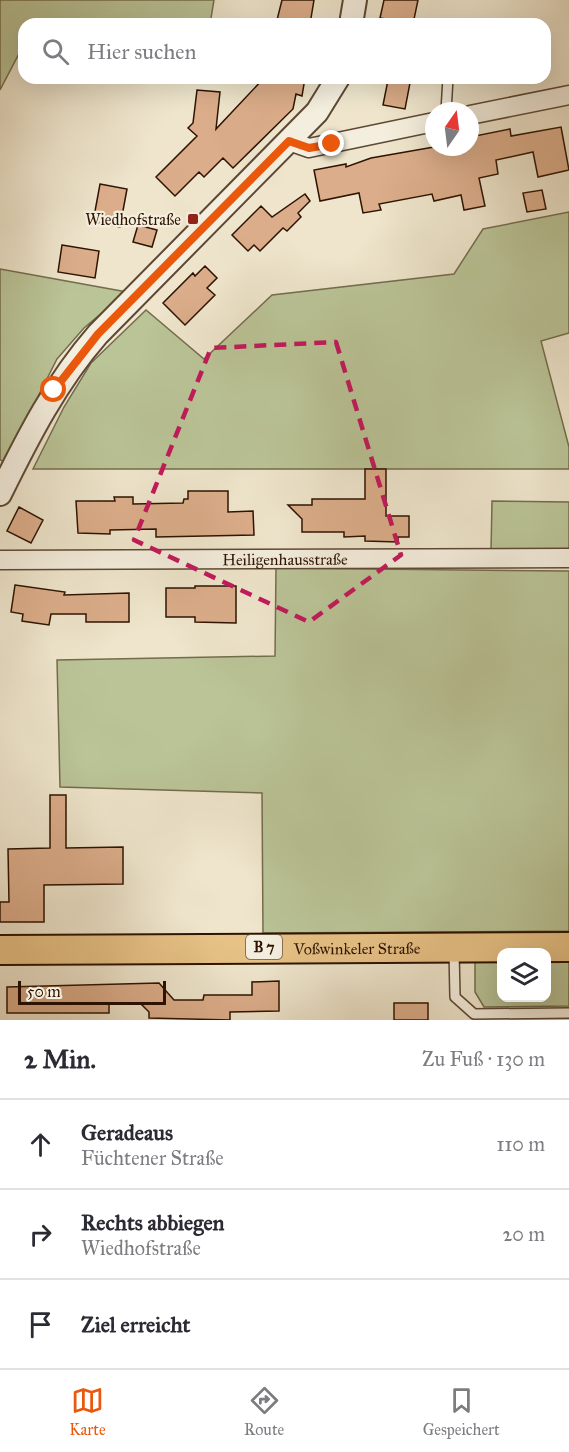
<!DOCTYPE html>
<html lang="de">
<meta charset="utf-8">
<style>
:root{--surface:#fff;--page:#f2f2f3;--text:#2b2b33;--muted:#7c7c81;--line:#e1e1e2;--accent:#ea580c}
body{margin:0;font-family:"IM FELL Great Primer",serif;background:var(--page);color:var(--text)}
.controls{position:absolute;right:18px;bottom:18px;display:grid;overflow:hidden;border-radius:12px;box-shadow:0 6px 24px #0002}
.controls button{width:54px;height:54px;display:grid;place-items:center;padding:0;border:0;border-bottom:2px solid var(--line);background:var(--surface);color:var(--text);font:30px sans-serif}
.compass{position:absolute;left:425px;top:102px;width:54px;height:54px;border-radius:50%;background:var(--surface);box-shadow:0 6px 24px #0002;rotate:14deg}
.scale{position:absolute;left:18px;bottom:15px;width:148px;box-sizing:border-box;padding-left:6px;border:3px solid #2e1301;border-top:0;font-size:16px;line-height:21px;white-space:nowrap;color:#2e1301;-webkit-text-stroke:4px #f4eede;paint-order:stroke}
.stop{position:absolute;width:18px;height:18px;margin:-14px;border:4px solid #ea580c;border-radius:50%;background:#fff}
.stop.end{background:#ea580c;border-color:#fff;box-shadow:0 2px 6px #0008}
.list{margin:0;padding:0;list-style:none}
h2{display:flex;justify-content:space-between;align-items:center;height:78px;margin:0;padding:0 24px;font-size:26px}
h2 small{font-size:20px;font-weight:400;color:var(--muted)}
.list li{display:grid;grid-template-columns:39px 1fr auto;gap:18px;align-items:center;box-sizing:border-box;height:90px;padding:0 24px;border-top:2px solid var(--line)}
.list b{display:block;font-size:22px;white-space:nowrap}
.list p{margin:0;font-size:20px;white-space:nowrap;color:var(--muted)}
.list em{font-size:20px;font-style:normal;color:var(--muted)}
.icon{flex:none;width:33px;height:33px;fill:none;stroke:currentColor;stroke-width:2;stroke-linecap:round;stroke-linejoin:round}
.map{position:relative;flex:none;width:569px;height:1020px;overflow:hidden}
.search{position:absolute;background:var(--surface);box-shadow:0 6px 24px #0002;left:18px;right:18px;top:18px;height:66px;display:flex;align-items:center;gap:15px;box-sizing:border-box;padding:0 21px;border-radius:18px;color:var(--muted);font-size:22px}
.sheet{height:348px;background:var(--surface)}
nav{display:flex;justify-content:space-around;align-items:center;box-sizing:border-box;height:84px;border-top:2px solid var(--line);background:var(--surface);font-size:16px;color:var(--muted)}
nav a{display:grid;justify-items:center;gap:3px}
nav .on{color:var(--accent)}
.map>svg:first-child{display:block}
.green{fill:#bac497;stroke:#746c4c;stroke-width:1.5}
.building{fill:#dbad8a;stroke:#2e1301;stroke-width:1.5}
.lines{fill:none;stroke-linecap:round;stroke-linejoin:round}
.service-casing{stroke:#5e4834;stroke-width:12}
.minor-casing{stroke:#5e4834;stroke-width:21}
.tertiary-casing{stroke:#5e4834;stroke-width:26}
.primary-casing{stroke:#2e1301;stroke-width:32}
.service{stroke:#f4eede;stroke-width:9}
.minor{stroke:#f4eede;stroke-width:18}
.tertiary{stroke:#f4eede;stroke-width:22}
.primary{stroke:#e7c286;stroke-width:28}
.route{stroke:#ea580c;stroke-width:8}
.marked{fill:none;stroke:#c2185b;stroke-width:4.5;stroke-dasharray:12 8;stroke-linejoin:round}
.poi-dot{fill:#8f2418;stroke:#f4eede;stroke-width:2}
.labels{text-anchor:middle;stroke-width:4.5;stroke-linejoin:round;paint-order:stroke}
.shield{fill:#f4eede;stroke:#695543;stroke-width:1.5}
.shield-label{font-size:15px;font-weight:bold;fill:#2e1301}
.poi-label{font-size:16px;fill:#2e1301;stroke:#f4eede;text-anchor:end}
.street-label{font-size:16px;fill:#2e1301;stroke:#f4eede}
</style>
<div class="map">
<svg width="569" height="1020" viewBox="0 0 569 1020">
<rect width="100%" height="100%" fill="#eee5cc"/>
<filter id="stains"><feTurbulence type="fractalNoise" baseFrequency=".00333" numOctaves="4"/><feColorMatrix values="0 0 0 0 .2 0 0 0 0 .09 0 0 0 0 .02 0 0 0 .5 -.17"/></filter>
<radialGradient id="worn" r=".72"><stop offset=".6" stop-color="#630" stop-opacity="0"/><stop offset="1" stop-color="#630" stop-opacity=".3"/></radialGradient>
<path class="green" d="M 0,0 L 214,0 L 210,24 L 151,22 L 151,24 L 24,24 L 24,44 L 0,90 Z
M 569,212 L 569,333 L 541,341 L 569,447 L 569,469 L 33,469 L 64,407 L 91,363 L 146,310 L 204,359 L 272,295 L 454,274 L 483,229 Z
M 0,269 L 127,292 L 84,328 L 57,359 L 5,462 L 0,460 Z
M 492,501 L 569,502 L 569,551 L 491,552 Z
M 276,568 L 569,571 L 569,931 L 263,933 L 262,793 L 60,787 L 57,660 L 275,656 Z
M 475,961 L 501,961 L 502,998 L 546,998 L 547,961 L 569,961 L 569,1006 L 484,1007 L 475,992 Z"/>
<path class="building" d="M 282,0 L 314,0 L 310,24 L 276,24 Z
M 384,0 L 418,0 L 413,24 L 380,18 Z
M 264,78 L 305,78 L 302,96 L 296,94 L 293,109 L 233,168 L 223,158 L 204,177 L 199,172 L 175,196 L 156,177 L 197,136 L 188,128 L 193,123 L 197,90 L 220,92 L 216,129 Z
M 388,80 L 410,83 L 405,109 L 383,105 Z
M 561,127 L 569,170 L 538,177 L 533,152 L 496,160 L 498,174 L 479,178 L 485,206 L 464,210 L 461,195 L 434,201 L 432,194 L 379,204 L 381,210 L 363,213 L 359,193 L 320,201 L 314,170 L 346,164 L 346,167 L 371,158 L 434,147 L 470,147 L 470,137 L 510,129 L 511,136 Z
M 100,184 L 127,189 L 120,227 L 93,222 Z
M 542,190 L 546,209 L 527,212 L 523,193 Z
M 305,194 L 310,201 L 298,213 L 301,217 L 287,231 L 283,228 L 260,251 L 254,245 L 248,251 L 232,235 L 261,206 L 272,217 Z
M 138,225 L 157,230 L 152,247 L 133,242 Z
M 62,245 L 99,251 L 95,278 L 58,272 Z
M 205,266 L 217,278 L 207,288 L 215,295 L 185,325 L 163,303 L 193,273 L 195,276 Z
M 365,469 L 386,469 L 386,516 L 409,516 L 409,537 L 398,537 L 398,542 L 365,541 L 365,536 L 344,537 L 344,532 L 302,532 L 302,519 L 288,505 L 312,505 L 312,499 L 365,499 Z
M 188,491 L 228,491 L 228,512 L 253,511 L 254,535 L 156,537 L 156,529 L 110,530 L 110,534 L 78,533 L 76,501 L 115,501 L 114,497 L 133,497 L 133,504 L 183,503 L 184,499 L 188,499 Z
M 19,507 L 43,520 L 31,543 L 7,531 Z
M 15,585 L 65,592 L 64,595 L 129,593 L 129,622 L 86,622 L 86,614 L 51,614 L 49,625 L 22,621 L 23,614 L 11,612 Z
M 195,586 L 236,586 L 236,623 L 195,622 L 195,617 L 166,617 L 166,588 L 195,588 Z
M 50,795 L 66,795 L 66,848 L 123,847 L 123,884 L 44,885 L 44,922 L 0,922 L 0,902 L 9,902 L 8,849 L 50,848 Z
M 279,981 L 279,1011 L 230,1012 L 230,1020 L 149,1018 L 149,1012 L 140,1003 L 109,1003 L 109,1013 L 7,1013 L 7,987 L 159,983 L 174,1000 L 203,1000 L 204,995 L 252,995 L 252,982 Z
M 394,1003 L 428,1003 L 428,1020 L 394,1020 Z"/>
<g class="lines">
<defs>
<path id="service" d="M 446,111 L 448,78
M 454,951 L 455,997 L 474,1014 L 569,1013"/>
<g id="minor">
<path d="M 470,115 L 569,95"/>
<path d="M 289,141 L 309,148 L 434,122"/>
<path id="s1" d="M 0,560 L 569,558"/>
</g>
<path id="tertiary" d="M 351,24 L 355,0
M 0,494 C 28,437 56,382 98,334 L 317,112 L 338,78"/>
<g id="primary">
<path id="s2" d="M 0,950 L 569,947"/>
</g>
</defs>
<use href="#service" class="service-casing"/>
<use href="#minor" class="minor-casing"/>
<use href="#tertiary" class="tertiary-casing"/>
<use href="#primary" class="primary-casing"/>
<use href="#service" class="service"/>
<use href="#minor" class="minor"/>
<use href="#tertiary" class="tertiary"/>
<use href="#primary" class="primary"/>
</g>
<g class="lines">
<path class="route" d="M 54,390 L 98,334 L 289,141 L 309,148 L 332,144"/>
</g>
<path class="marked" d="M 336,342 L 401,555 L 309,622 L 134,540 L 211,348 Z"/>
<rect class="poi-dot" x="187" y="213" width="12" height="12" rx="3"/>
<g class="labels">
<rect class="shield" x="246" y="935" width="36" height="24" rx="4.5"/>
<g class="shield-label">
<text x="264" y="952">B 7</text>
</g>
<g class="poi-label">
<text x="181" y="225">Wiedhofstraße</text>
</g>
<g class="street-label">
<text dy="6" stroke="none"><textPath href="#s1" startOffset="285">Heiligenhausstraße</textPath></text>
<text dy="6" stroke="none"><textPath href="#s2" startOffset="357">Voßwinkeler Straße</textPath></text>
</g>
</g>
<rect width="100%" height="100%" filter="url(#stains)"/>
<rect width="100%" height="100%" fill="url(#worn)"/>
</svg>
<div class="controls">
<button><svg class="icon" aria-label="layers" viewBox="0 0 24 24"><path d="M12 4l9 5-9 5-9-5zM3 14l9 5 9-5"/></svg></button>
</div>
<svg class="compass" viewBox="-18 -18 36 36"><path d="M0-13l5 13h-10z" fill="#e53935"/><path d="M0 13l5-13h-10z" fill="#7c7c81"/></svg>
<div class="scale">50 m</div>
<div class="stop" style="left:54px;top:390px"></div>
<div class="stop end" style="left:332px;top:144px"></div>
<div class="search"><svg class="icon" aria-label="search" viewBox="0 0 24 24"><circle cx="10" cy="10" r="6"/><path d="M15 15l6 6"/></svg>Hier suchen</div>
</div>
<section class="sheet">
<h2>2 Min.<small>Zu Fuß · 130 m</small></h2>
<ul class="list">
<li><svg class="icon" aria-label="ahead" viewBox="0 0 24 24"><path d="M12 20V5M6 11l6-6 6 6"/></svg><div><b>Geradeaus</b><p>Füchtener Straße</p></div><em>110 m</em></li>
<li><svg class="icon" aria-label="right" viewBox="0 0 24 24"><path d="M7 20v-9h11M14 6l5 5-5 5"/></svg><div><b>Rechts abbiegen</b><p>Wiedhofstraße</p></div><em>20 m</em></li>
<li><svg class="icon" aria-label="arrive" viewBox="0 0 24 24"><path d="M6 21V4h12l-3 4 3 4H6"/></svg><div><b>Ziel erreicht</b></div></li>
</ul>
</section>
<nav>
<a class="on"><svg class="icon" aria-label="map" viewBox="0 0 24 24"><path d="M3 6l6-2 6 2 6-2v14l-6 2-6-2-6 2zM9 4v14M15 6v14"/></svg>Karte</a>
<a><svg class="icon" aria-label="directions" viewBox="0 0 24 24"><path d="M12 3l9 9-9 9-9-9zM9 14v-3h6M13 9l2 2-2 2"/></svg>Route</a>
<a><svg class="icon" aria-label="saved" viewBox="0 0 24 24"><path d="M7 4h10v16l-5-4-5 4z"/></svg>Gespeichert</a>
</nav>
